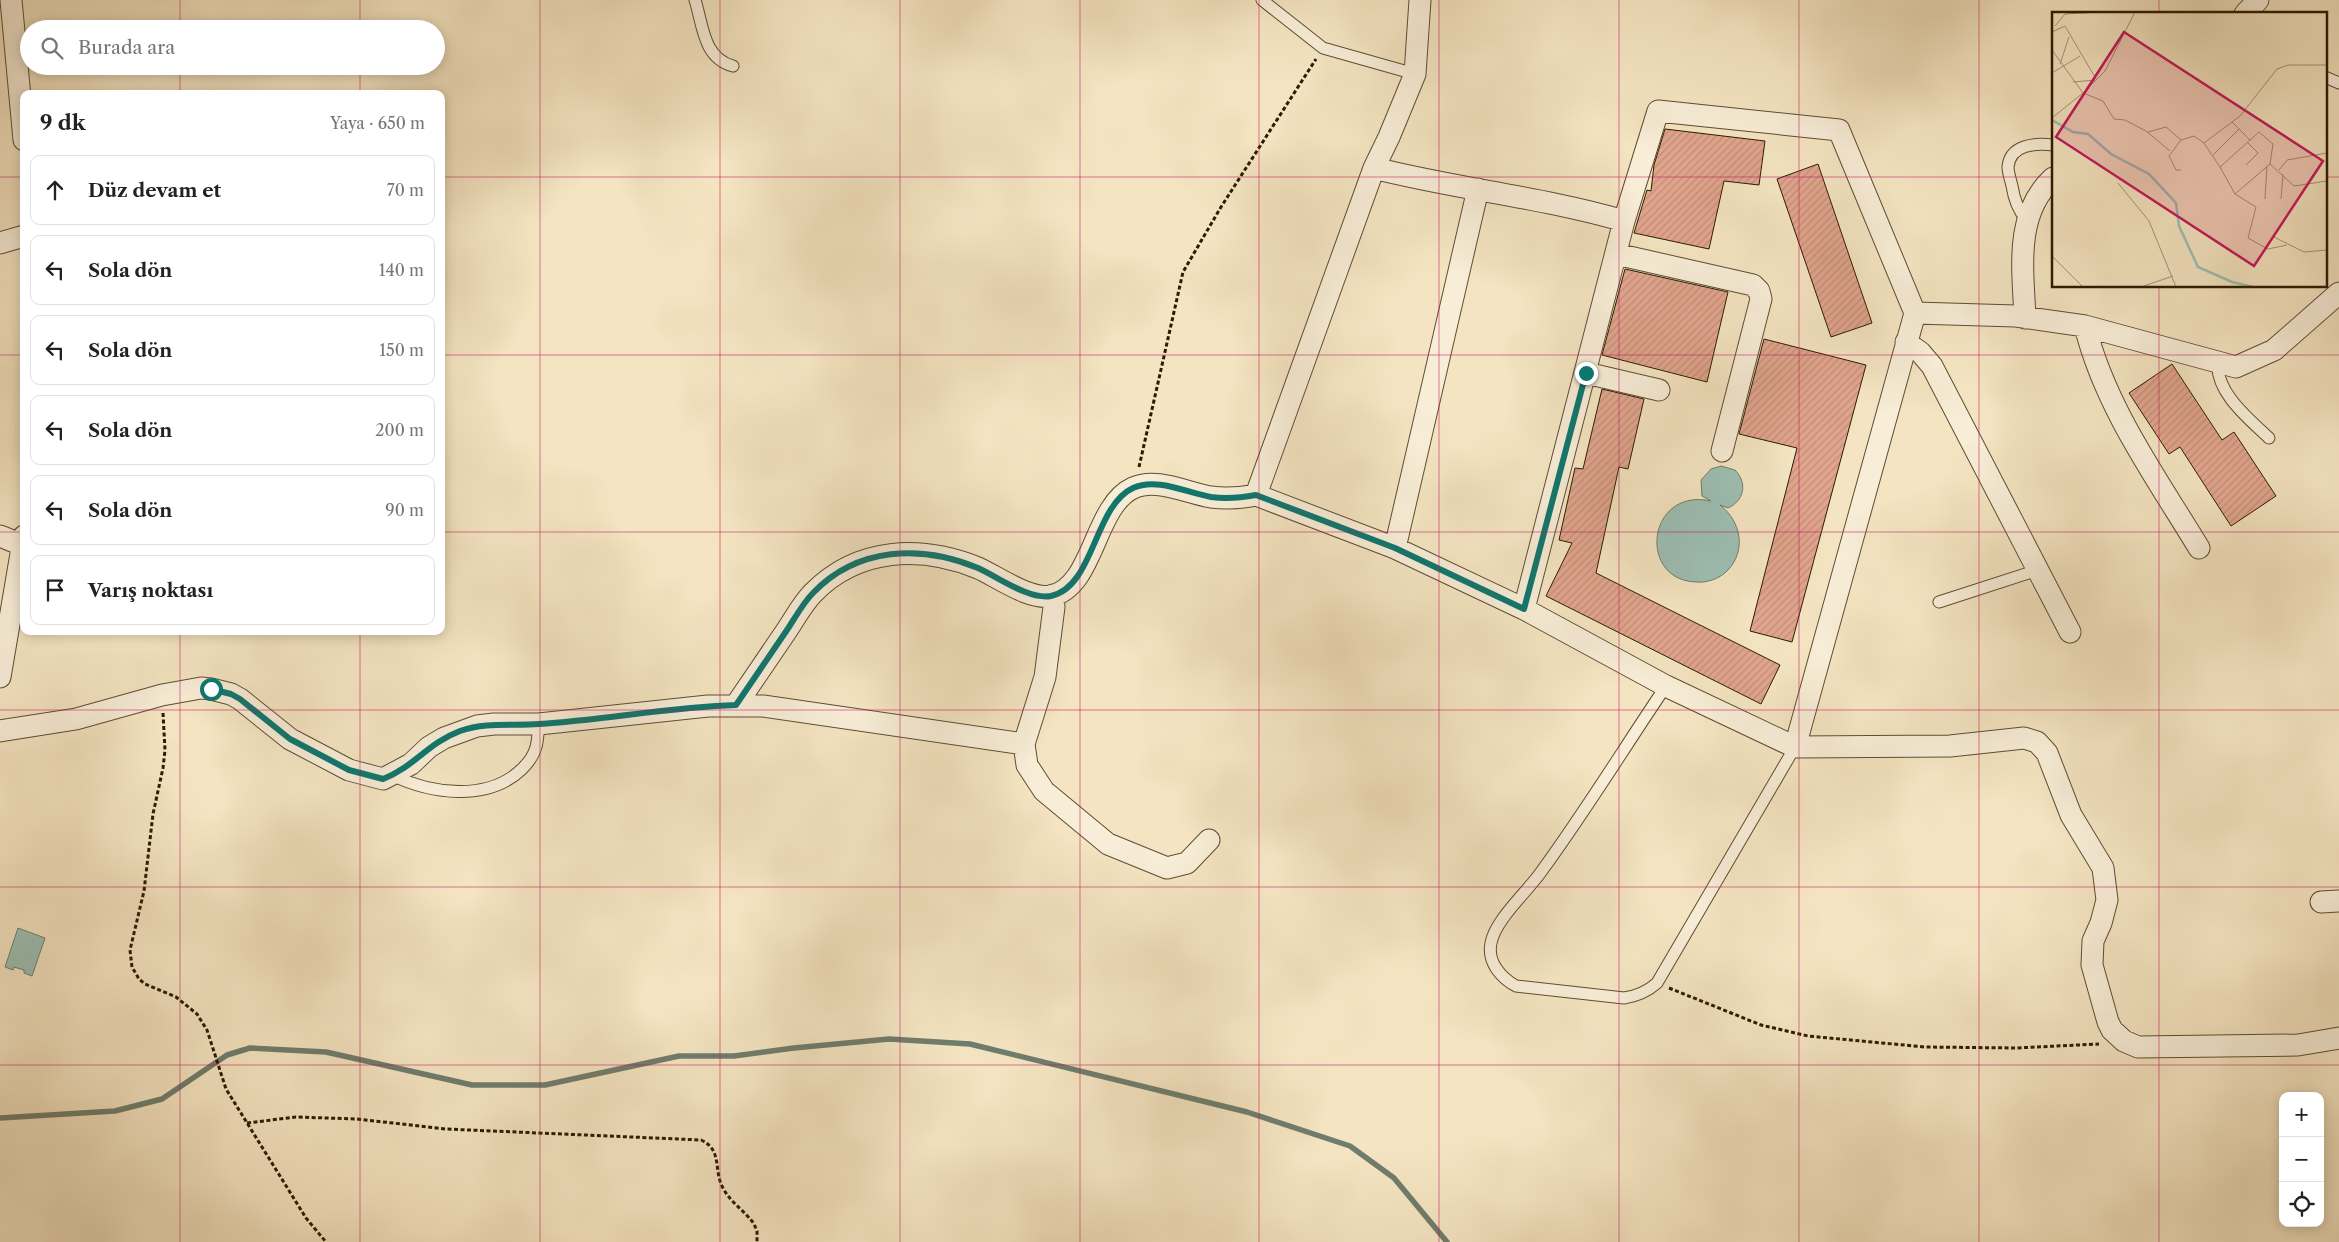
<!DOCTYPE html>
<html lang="tr">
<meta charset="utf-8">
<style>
:root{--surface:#fff;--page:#f2f2f2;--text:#222;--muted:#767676;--line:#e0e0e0}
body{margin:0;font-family:"Libre Caslon Text",serif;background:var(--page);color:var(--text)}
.controls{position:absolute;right:15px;bottom:15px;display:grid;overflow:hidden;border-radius:10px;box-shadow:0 2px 12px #0003}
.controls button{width:45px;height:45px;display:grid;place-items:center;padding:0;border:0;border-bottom:1px solid var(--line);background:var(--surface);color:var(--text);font:25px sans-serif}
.stop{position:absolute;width:15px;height:15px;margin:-11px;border:4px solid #0f766e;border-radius:50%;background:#fff}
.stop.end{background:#0f766e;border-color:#fff;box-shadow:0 1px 5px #0008}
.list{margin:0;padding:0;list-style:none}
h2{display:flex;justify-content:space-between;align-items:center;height:65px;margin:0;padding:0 20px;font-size:21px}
h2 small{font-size:16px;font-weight:400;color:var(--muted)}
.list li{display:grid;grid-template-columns:32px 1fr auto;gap:15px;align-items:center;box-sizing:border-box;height:70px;margin:0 10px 10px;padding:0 10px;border:1px solid var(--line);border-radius:10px}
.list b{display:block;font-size:19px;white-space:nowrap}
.list em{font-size:16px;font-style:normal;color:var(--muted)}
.icon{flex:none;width:28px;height:28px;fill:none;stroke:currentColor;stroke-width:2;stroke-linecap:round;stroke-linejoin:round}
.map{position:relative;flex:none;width:2339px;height:1242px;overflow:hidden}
.search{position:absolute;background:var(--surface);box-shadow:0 2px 12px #0003;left:20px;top:20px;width:425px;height:55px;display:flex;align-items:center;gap:12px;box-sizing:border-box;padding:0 18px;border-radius:28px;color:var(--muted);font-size:19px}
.panel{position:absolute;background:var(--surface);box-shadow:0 2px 12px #0003;left:20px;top:90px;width:425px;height:545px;border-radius:10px}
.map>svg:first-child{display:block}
.water{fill:#9cbfb3;stroke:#6f7d6d}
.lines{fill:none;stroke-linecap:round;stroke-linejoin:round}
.stream{stroke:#6f7d6d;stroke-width:5.5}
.building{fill:url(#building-hatch);stroke:#2c1b03}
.service-casing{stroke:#5e4d32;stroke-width:13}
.minor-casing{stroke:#5e4d32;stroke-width:23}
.path{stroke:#2c1b03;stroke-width:3;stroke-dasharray:4 2.5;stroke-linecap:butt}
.service{stroke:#f8edd7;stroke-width:11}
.minor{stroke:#f8edd7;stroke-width:21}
.route{stroke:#0f766e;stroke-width:6}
.grid{fill:none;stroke:#c2185b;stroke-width:1;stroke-opacity:0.55}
.inset-river{fill:none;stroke:#9cbfb3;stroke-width:2.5}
.inset-road{fill:none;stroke:#a49475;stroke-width:1}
.view{fill:#c2185b;fill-opacity:0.15;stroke:#c2185b;stroke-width:2.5}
.inset-edge{fill:none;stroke:#2c1b03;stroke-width:2.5}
</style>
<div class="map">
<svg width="2339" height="1242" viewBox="0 0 2339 1242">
<defs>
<pattern id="building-hatch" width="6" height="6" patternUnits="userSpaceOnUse" patternTransform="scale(1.25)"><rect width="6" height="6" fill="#e1a58d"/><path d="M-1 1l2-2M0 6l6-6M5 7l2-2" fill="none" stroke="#c18d78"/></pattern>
</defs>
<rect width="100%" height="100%" fill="#f4e4c1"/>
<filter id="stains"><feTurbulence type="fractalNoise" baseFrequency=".004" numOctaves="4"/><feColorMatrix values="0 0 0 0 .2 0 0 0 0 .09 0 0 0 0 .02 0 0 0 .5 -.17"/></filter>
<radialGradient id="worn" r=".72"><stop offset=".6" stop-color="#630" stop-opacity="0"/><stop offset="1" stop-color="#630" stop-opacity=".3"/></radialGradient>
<path class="water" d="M 1721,466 L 1735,470 C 1748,483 1744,501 1728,508 L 1720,505 C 1741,521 1747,551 1727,571 C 1719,579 1707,583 1696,582 C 1637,580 1647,487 1711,501 L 1702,496 L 1701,480 L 1711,469 Z
M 18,928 L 45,938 L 32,976 L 24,973 L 24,970 L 14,967 L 13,970 L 5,967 Z"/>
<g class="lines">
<path class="stream" d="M 0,1118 L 115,1111 L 162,1099 L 227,1055 L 250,1048 L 326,1052 L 472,1085 L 545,1085 L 679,1056 L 734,1056 L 794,1048 L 889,1039 L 970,1044 L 1247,1112 L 1350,1146 L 1394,1178 L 1447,1242"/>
</g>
<path class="building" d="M 1665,129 L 1765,141 L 1759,185 L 1724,181 L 1709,249 L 1634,233 L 1647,190 L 1651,191 L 1654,165 Z
M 1818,164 L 1872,323 L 1831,337 L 1777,179 Z
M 1625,269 L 1728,292 L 1707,382 L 1602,355 Z
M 1764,339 L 1866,365 L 1792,642 L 1750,631 L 1797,448 L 1739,434 Z
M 2172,364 L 2222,440 L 2234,432 L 2276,496 L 2231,526 L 2180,447 L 2169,454 L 2129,393 Z
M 1602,389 L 1644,399 L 1628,469 L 1619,467 L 1596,573 L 1780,665 L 1761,704 L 1546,596 L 1572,543 L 1559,540 L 1575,468 L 1583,469 Z"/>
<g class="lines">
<defs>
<path id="service" d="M 695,0 C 703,25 703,58 733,66
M 1262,0 L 1323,48 L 1415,74
M 2325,77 L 2339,83
M 2026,219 C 2018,210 2014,199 2012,186 C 2011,181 2008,173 2008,167 C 2010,144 2036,143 2053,145
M 2218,362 C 2215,392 2249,419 2269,438
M 1939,602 L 2038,570
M 1666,686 C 1624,748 1585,812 1541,872 C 1527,892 1495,920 1491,943 C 1487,962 1501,978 1516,986 L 1624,998 C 1637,996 1647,992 1657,983 L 1795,747
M 392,775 C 431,794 488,802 522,769 C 528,763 534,755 536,747 C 538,740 538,731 539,724"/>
<path id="minor" d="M 11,0 L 24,140
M 2245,14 L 2258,0
M 1374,168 L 1256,495 L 1395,548 L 1524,609 L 1624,221 C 1542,197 1456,189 1374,168 L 1389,137 L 1415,74 L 1420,0
M 1624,221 L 1658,111 L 1839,130 L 1915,313 L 1795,747
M 0,243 L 24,236
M 1616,254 L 1753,285 L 1759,291 L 1761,299 L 1722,451
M 1915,313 L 2016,316 L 2085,326 L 2236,367 L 2274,350 L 2339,293
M 2025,318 C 2023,269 2014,214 2053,178
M 2085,326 C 2105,407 2156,477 2199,548
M 1906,342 L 1920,352 L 1932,366 L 2070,632
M 1586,373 L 1659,390
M 0,536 L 22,545
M 1395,548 L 1478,189
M 1053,595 L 1054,607 L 1045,677 L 1024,744 L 1027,765 L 1044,791 L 1108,844 L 1167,868 L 1187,863 L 1209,840
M 1524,609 L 1666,686 L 1795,747 L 1950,746 L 2024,738 L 2037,742 L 2047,753 L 2071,815 L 2103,868 L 2107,900 L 2101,923 L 2093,941 L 2092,965 L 2108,1022 L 2112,1030 L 2124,1041 L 2138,1047 L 2298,1045 L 2339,1038
M 0,677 L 24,536
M 736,705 C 753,680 770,655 787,630 C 795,618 803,603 813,593 C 858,547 921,545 978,568 C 998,577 1029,600 1051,596 C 1094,587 1094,506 1133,488 C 1157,477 1186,493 1211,497 C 1226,499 1241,498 1256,495
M 0,731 L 76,719 L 162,695 L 201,688 L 211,689 L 231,694 L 240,699 L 290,739 L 349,770 L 383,779 L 411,764 L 429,747 L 444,738 L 477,726 L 494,724 L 539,724 L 708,706 L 763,706 L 1024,744
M 2321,902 L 2339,901"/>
</defs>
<use href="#service" class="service-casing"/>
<use href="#minor" class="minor-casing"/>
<path class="path" d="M 1139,467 L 1183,272 L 1221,207 L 1316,59
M 163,713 L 165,750 L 163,768 L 153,814 L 144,891 L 130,950 L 132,967 L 139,979 L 145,984 L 176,997 L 197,1014 L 207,1030 L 226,1089 L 306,1218 L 326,1242
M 1669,988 L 1761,1025 L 1808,1036 L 1925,1047 L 2016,1048 L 2099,1044
M 247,1123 L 296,1117 L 357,1119 L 446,1129 L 701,1140 C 723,1150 713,1170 723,1188 C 730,1202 745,1211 754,1224 L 757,1231 L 757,1242"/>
<use href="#service" class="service"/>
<use href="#minor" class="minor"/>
</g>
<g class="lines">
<path class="route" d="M 211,689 L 231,694 L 240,699 L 290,739 L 349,770 L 383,779 C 414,767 428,743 460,731 C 486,722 512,726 539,724 C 605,720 669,707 736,705 C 753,680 770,655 787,630 C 795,618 803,603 813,593 C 857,547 921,544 978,568 C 998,577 1029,600 1051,596 C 1094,587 1094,506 1133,488 C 1157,477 1187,493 1211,497 C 1226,499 1240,498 1256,495 L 1395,548 L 1524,609 L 1586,373"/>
</g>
<path class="grid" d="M 180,0 L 180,29M 360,0 L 360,29M 540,0 L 540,1242M 720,0 L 720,1242M 900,0 L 900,1242M 1080,0 L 1080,1242M 1259,0 L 1259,1242M 1439,0 L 1439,1242M 1619,0 L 1619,1242M 1799,0 L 1799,1242M 1979,0 L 1979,1242M 2159,0 L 2159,14M 180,66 L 180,94M 360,66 L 360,94M 0,177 L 24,177M 441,177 L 2053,177M 2325,177 L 2339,177M 2159,286 L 2159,1242M 0,355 L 24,355M 441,355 L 2339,355M 0,532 L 24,532M 441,532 L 2339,532M 180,631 L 180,1242M 360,631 L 360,1242M 0,710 L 2339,710M 0,887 L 2339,887M 0,1065 L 2339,1065"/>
<g transform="translate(2052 12)">
<rect width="275" height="275" fill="#f4e4c1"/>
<path class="inset-river" d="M 0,108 L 21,120 L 36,122 L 59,142 L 97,162 L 124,191 L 127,214 L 146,255 L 180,270 L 201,275"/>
<path class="inset-road" d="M 3,14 L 13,2 L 48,0M 0,20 L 13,14 L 44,67M 0,38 L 31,81 L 51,89 L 62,107 L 73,108 L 94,119 L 118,139M 8,52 L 17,25M 0,61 L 28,44M 21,70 L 43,68M 1,105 L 31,81 L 53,59 L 83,0M 180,110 L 152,131 L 168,155 L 198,128 L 180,110 L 188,104 L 225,57 L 236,53 L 275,53M 96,120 L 114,115 L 129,128 L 142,124 L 152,131M 161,143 L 187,117M 218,152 L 242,174 L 275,169M 194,153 L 206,141 L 195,130M 168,155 L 183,182 L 204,195 L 196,226 L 216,237 L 235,233M 129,158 L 124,158 L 117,144 L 129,128M 227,158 L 235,148 L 275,141M 66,171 L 97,209 L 124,275M 183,182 L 218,152 L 221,132 L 207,120 L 198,128M 213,187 L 215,154M 229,187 L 231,162M 220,224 L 252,240 L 275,238M 0,244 L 31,275M 89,275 L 121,264"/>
<path class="view" d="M 72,20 L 271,149 L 202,254 L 4,125 Z"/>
<rect width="275" height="275" class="inset-edge"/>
</g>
<rect width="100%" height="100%" filter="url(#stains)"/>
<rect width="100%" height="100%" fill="url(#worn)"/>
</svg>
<div class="controls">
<button>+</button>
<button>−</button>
<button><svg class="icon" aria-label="locate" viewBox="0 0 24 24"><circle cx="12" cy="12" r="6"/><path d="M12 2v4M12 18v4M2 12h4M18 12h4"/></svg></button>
</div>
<div class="stop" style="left:211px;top:689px"></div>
<div class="stop end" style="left:1586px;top:373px"></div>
<div class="search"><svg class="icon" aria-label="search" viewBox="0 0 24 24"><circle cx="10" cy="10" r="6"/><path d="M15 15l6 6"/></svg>Burada ara</div>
<section class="panel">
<h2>9 dk<small>Yaya · 650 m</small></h2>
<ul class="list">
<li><svg class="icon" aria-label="ahead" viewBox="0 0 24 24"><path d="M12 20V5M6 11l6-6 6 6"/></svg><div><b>Düz devam et</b></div><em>70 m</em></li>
<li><svg class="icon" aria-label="left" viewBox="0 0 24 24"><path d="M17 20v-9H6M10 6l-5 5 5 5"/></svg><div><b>Sola dön</b></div><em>140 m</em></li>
<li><svg class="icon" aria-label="left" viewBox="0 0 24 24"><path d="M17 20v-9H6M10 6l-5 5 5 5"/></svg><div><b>Sola dön</b></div><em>150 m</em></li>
<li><svg class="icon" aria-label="left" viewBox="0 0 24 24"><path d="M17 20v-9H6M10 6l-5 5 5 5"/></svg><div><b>Sola dön</b></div><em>200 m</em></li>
<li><svg class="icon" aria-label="left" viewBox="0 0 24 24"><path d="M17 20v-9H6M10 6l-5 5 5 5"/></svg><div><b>Sola dön</b></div><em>90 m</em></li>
<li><svg class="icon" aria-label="arrive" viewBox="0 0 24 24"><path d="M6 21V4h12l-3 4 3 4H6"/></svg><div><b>Varış noktası</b></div></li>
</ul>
</section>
</div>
